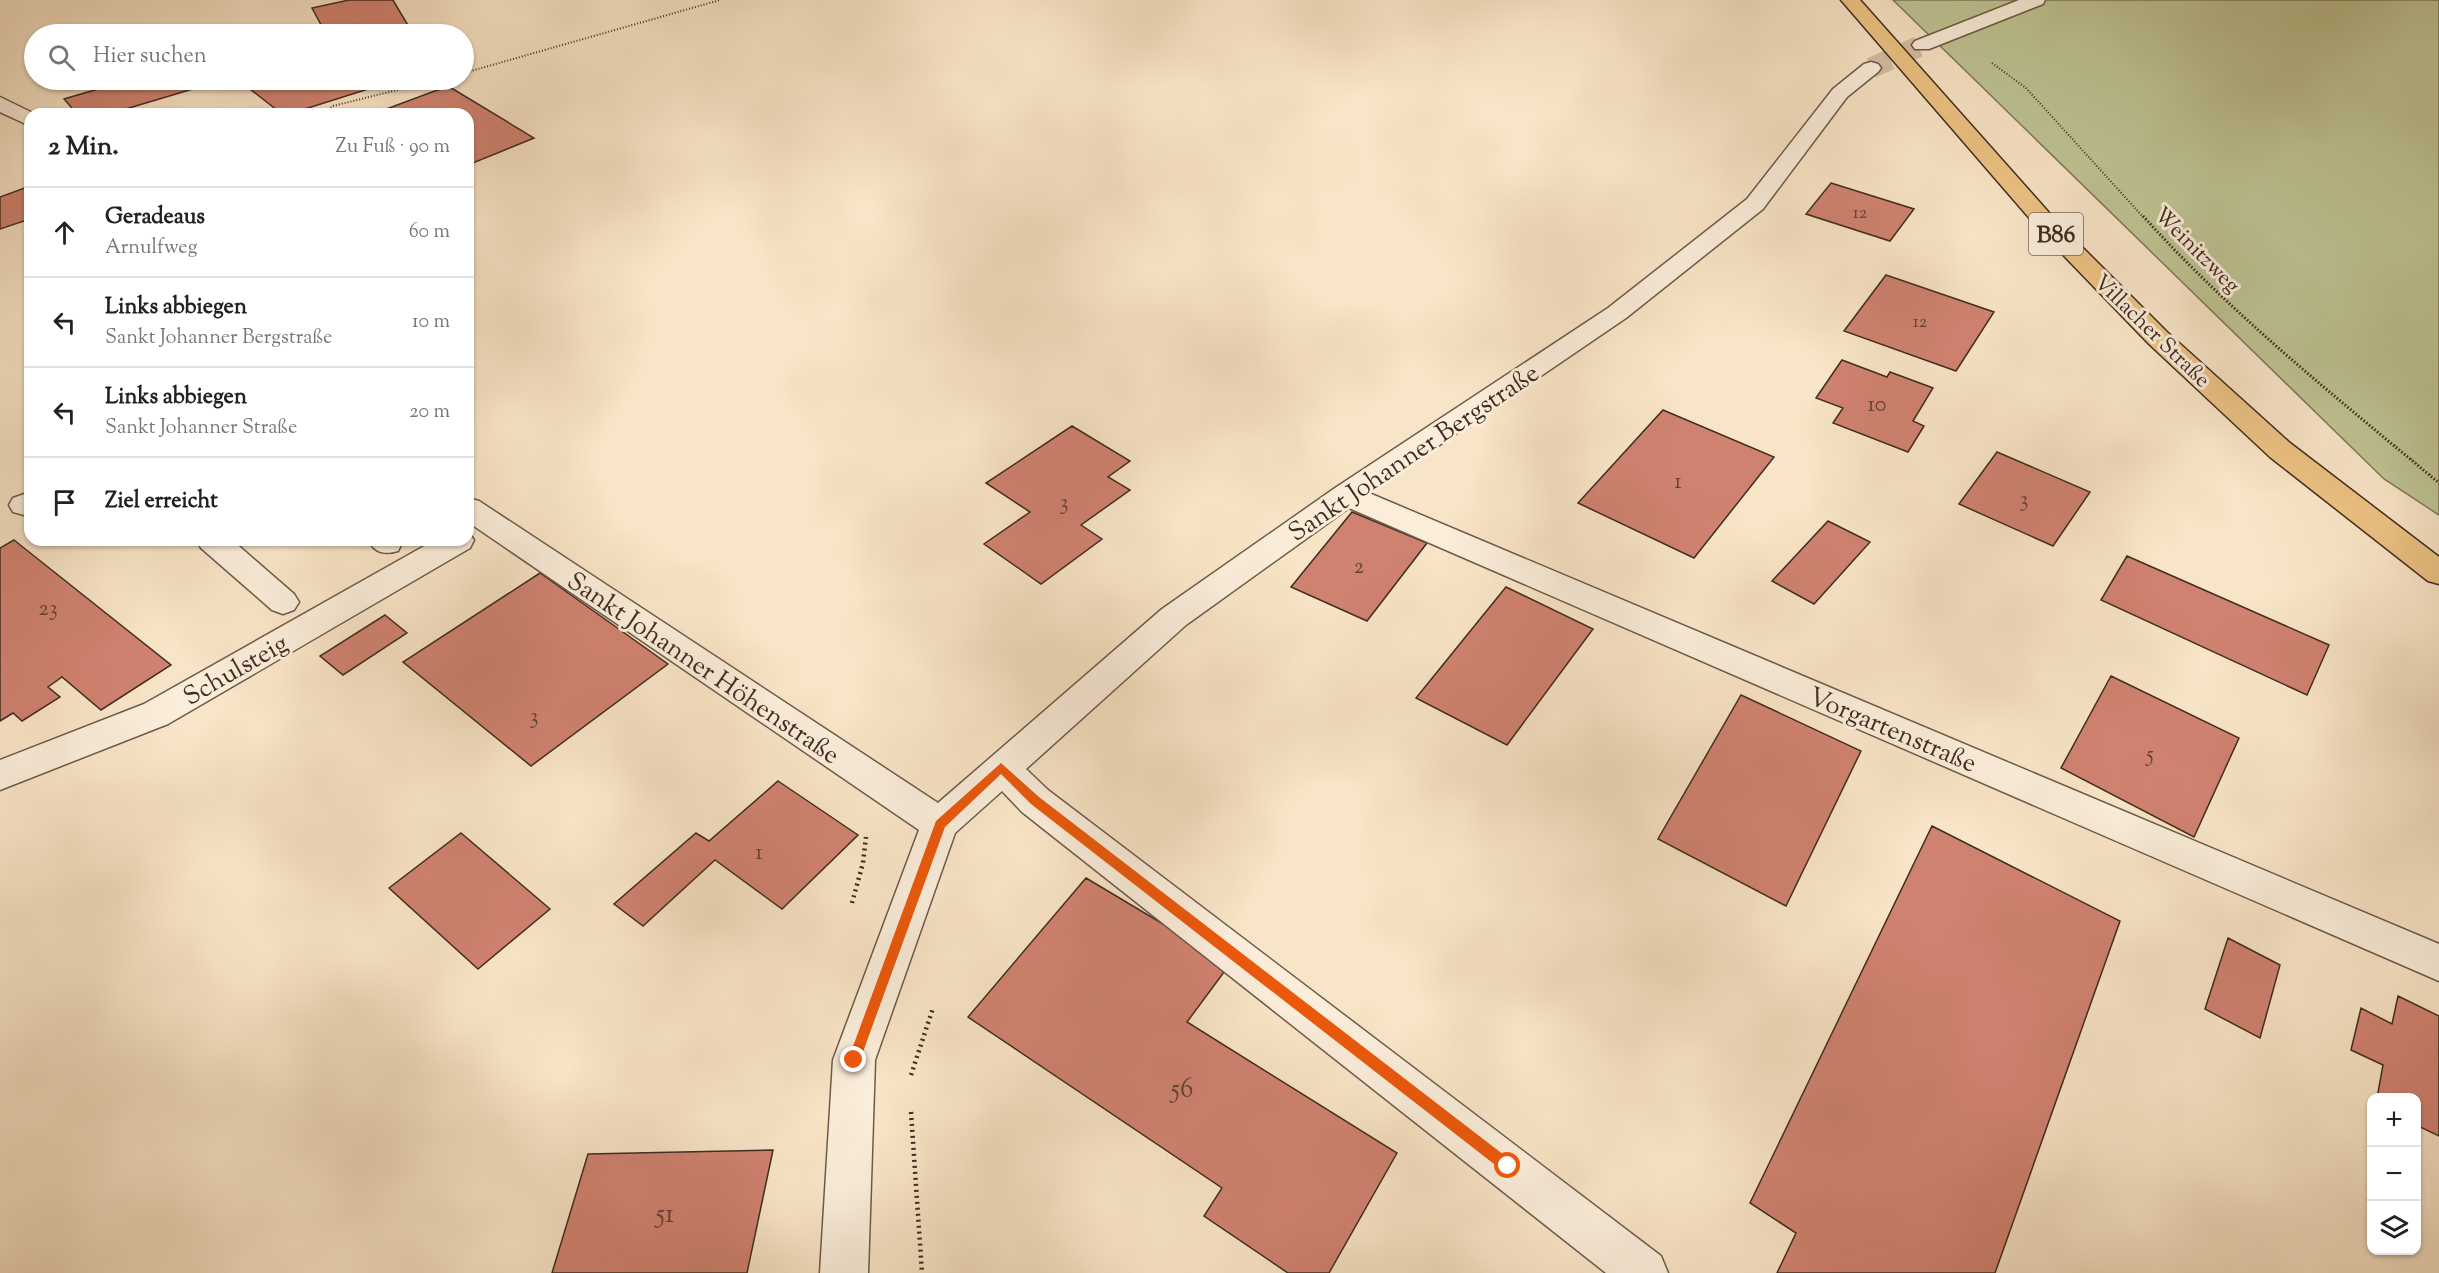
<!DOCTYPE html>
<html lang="de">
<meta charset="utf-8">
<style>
:root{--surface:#fff;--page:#f2f2f2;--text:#222;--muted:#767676;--line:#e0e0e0}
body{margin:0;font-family:"Sorts Mill Goudy",serif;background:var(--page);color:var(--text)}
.controls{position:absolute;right:18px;bottom:18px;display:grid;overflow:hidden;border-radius:12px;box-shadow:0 2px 4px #0004}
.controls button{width:54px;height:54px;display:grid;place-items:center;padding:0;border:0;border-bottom:2px solid var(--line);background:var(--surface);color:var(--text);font:30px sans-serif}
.stop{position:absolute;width:18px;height:18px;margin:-14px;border:4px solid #ea580c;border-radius:50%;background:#fff}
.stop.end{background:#ea580c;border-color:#fff;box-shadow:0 2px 6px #0008}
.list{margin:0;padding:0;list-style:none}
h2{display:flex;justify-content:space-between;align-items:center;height:78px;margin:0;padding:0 24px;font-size:26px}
h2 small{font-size:20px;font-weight:400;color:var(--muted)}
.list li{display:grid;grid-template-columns:39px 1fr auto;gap:18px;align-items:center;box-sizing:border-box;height:90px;padding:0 24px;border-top:2px solid var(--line)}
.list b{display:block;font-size:22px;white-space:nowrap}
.list p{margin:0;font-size:20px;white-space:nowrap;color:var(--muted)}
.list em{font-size:20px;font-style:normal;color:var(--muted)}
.icon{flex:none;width:33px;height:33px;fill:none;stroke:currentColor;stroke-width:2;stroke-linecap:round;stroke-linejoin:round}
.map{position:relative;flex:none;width:2439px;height:1273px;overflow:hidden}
.search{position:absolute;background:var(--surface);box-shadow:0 2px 4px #0004;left:24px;top:24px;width:450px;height:66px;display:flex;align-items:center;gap:15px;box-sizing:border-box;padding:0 21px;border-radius:33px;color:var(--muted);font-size:22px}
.panel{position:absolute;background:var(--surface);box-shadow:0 2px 4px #0004;left:24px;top:108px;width:450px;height:438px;border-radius:18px}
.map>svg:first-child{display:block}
.green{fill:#bfc494;stroke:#80785a;stroke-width:1.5}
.building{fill:#d08270;stroke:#402c21;stroke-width:1.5}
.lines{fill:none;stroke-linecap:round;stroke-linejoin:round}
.street-tunnel{stroke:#d3bfa5;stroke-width:21;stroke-dasharray:21 10;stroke-linecap:butt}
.lane-casing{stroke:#6e5a4a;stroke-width:3}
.street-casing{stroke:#6e5a4a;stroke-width:3}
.primary-casing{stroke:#402c21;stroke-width:3}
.path-far2{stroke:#402c21;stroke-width:2;stroke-dasharray:1 2;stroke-linecap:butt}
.path-far1{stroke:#402c21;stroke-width:3;stroke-dasharray:1.5 2;stroke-linecap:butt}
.path{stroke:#402c21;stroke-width:4.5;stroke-dasharray:2 4;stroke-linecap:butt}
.lane{fill:#faedda;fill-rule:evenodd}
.street{fill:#faedda;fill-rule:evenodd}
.primary{fill:#ecc283;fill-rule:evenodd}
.route{fill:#ea580c}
.labels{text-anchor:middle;stroke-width:6;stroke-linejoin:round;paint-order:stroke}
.far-number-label{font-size:18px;fill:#644235}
.far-street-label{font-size:22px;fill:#402c21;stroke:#faedda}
.number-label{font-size:22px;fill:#644235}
.shield{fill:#faedda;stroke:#786658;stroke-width:1.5}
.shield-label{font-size:24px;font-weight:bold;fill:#402c21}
.street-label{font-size:26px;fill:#402c21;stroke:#faedda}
.near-number-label{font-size:27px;fill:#644235}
</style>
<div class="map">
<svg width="2439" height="1273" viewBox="0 0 2439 1273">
<rect width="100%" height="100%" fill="#f8e4c6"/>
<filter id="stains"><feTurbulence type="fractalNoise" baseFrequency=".00333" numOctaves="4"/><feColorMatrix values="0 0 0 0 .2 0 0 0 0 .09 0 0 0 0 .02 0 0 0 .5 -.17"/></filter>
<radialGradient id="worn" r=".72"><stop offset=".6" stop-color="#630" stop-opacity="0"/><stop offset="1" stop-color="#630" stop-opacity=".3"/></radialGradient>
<path class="green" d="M 1893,0 L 2439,0 L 2439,515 L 2384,479 Z"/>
<path class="building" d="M 349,0 L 393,0 L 409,27 L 376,34 L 326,34 L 312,8 Z
M 129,80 L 223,80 L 109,114 L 77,114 L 64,99 Z
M 282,80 L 371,80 L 378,86 L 289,114 L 282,114 L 250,89 Z
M 448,86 L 534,138 L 468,165 L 468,114 L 373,114 Z
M 1831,183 L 1914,209 L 1890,241 L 1806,214 Z
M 30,186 L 30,219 L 0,229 L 0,197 Z
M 1886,275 L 1994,312 L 1956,371 L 1844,331 Z
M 1842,360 L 1887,377 L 1890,372 L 1933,388 L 1913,421 L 1924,426 L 1908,452 L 1833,423 L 1843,408 L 1816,398 Z
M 1663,410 L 1774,457 L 1694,558 L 1578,503 Z
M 1072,426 L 1130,461 L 1108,477 L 1130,490 L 1081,525 L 1102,539 L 1041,584 L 984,544 L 1030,512 L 986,483 Z
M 1997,452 L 2090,492 L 2053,546 L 1959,504 Z
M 1352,512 L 1427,543 L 1367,621 L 1291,587 Z
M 1828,521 L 1870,542 L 1814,604 L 1772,581 Z
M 14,540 L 171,665 L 101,710 L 62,677 L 48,687 L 60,697 L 22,721 L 13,713 L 0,721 L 0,548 Z
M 2127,556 L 2329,645 L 2307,695 L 2101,600 Z
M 540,573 L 668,664 L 531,766 L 403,662 Z
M 1506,587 L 1593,629 L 1507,745 L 1416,698 Z
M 385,615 L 407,633 L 343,675 L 320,656 Z
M 2111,676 L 2239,738 L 2194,837 L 2061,768 Z
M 1741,695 L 1861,751 L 1786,906 L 1658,839 Z
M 778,781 L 858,835 L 782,909 L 715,860 L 643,926 L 614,904 L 696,833 L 709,841 Z
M 1932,826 L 2120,921 L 1995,1273 L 1777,1273 L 1796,1233 L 1750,1203 Z
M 461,833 L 550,909 L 478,969 L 389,888 Z
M 1086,878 L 1230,964 L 1187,1022 L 1397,1153 L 1329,1273 L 1288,1273 L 1204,1216 L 1222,1188 L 968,1017 Z
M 2228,938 L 2280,965 L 2260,1038 L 2205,1009 Z
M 2398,996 L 2439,1016 L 2439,1136 L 2416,1125 L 2416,1098 L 2377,1098 L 2383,1065 L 2351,1050 L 2361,1008 L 2392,1024 Z
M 773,1150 L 747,1273 L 552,1273 L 588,1154 Z"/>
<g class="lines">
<path class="street-tunnel" d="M 1871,68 L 1922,45"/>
<defs>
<path id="lane" d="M 30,492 L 30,513 L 24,515 L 13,512 L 9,505 L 13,498 Z
M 197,540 L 232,540 L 294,594 L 299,602 L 294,610 L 283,614 L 272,610 L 201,548 Z
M 368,540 L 401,540 L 402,543 L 398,551 C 384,555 375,553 368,540 Z"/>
<path id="street" d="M 2019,0 L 2045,0 L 2043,4 L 1929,49 L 1915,49 L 1912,45 L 1915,41 Z
M 1871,62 L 1878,64 L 1881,68 L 1878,72 L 1847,97 L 1763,209 L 1626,318 L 1369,493 L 2439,944 L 2439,981 L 1349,508 L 1186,625 L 1026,769 L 1048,790 L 1661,1256 L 1668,1273 L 1606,1273 L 1022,812 L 1002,791 L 955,833 L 875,1060 L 868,1273 L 820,1273 L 833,1060 L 919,830 L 468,522 L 468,498 L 479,501 L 938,803 L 1162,609 L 1335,488 L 1608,308 L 1747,199 L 1833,89 L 1864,64 Z
M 0,97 L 35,114 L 30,114 L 30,126 L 0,112 Z
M 468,532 L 474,540 L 470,548 L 168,724 L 0,790 L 0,760 L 144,704 L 435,540 L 468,540 Z"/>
<path id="primary" d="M 1841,0 L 1860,0 L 2059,224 L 2167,332 L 2290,443 L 2439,557 L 2439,584 L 2428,581 L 2270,457 L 2149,344 L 2043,234 Z"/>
</defs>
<use href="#lane" class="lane-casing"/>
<use href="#street" class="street-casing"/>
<use href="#primary" class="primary-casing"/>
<path class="path-far2" d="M 1992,63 L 2026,88 L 2144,218
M 464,73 L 720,0
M 324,114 L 333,106 L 437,80"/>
<path class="path-far1" d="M 2143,216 C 2232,315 2337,398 2439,483"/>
<path class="path" d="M 852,903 L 863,863 L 866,837
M 911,1075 L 933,1008
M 911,1112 L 922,1273"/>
<use href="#lane" class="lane"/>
<use href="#street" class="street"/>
<use href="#primary" class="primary"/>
</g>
<path class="route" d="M 1001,763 L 1039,797 L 1513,1162 L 1515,1166 L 1513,1171 L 1508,1173 L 1503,1171 L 1031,804 L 1001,774 L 945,827 L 860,1060 L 858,1065 L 854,1067 L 849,1065 L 848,1060 L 936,821 Z"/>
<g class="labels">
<g class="far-number-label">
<text x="1860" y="218">12</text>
<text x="1920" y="327">12</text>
</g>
<g class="far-street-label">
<text transform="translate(2198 249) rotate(45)" y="8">Weinitzweg</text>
<text transform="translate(2153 330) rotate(44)" y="8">Villacher Straße</text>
</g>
<g class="number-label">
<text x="1877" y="411">10</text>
<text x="1678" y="488">1</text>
<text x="2024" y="506">3</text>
<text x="1064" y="509">3</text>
<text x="1359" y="573">2</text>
<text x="48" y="615">23</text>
<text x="534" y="723">3</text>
<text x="2150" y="761">5</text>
<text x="759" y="859">1</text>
</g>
<rect class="shield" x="2029" y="213" width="54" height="42" rx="4.5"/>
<g class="shield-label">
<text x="2056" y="242">B86</text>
</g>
<g class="street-label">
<text transform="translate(1413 452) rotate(-34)" y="9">Sankt Johanner Bergstraße</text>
<text transform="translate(704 667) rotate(34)" y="9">Sankt Johanner Höhenstraße</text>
<text transform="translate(235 669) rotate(-30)" y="9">Schulsteig</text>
<text transform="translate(1893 729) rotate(23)" y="9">Vorgartenstraße</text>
</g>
<g class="near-number-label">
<text x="1182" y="1097">56</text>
<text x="665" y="1222">51</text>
</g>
</g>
<rect width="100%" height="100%" filter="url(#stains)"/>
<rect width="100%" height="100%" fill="url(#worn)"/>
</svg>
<div class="controls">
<button>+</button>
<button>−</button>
<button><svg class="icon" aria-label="layers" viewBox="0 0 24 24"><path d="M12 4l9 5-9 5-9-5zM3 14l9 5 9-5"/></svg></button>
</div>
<div class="stop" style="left:1508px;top:1166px"></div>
<div class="stop end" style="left:854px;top:1060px"></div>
<div class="search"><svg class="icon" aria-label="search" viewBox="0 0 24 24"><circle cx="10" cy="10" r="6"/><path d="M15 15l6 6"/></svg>Hier suchen</div>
<section class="panel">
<h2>2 Min.<small>Zu Fuß · 90 m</small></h2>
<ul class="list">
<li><svg class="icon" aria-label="ahead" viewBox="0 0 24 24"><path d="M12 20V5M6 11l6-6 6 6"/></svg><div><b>Geradeaus</b><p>Arnulfweg</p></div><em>60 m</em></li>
<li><svg class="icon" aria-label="left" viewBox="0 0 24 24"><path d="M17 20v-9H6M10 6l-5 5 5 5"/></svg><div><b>Links abbiegen</b><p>Sankt Johanner Bergstraße</p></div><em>10 m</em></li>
<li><svg class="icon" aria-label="left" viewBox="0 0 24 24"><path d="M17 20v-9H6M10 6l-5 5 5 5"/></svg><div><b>Links abbiegen</b><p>Sankt Johanner Straße</p></div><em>20 m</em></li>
<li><svg class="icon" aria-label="arrive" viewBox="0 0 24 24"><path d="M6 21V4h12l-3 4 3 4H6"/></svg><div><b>Ziel erreicht</b></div></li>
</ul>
</section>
</div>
